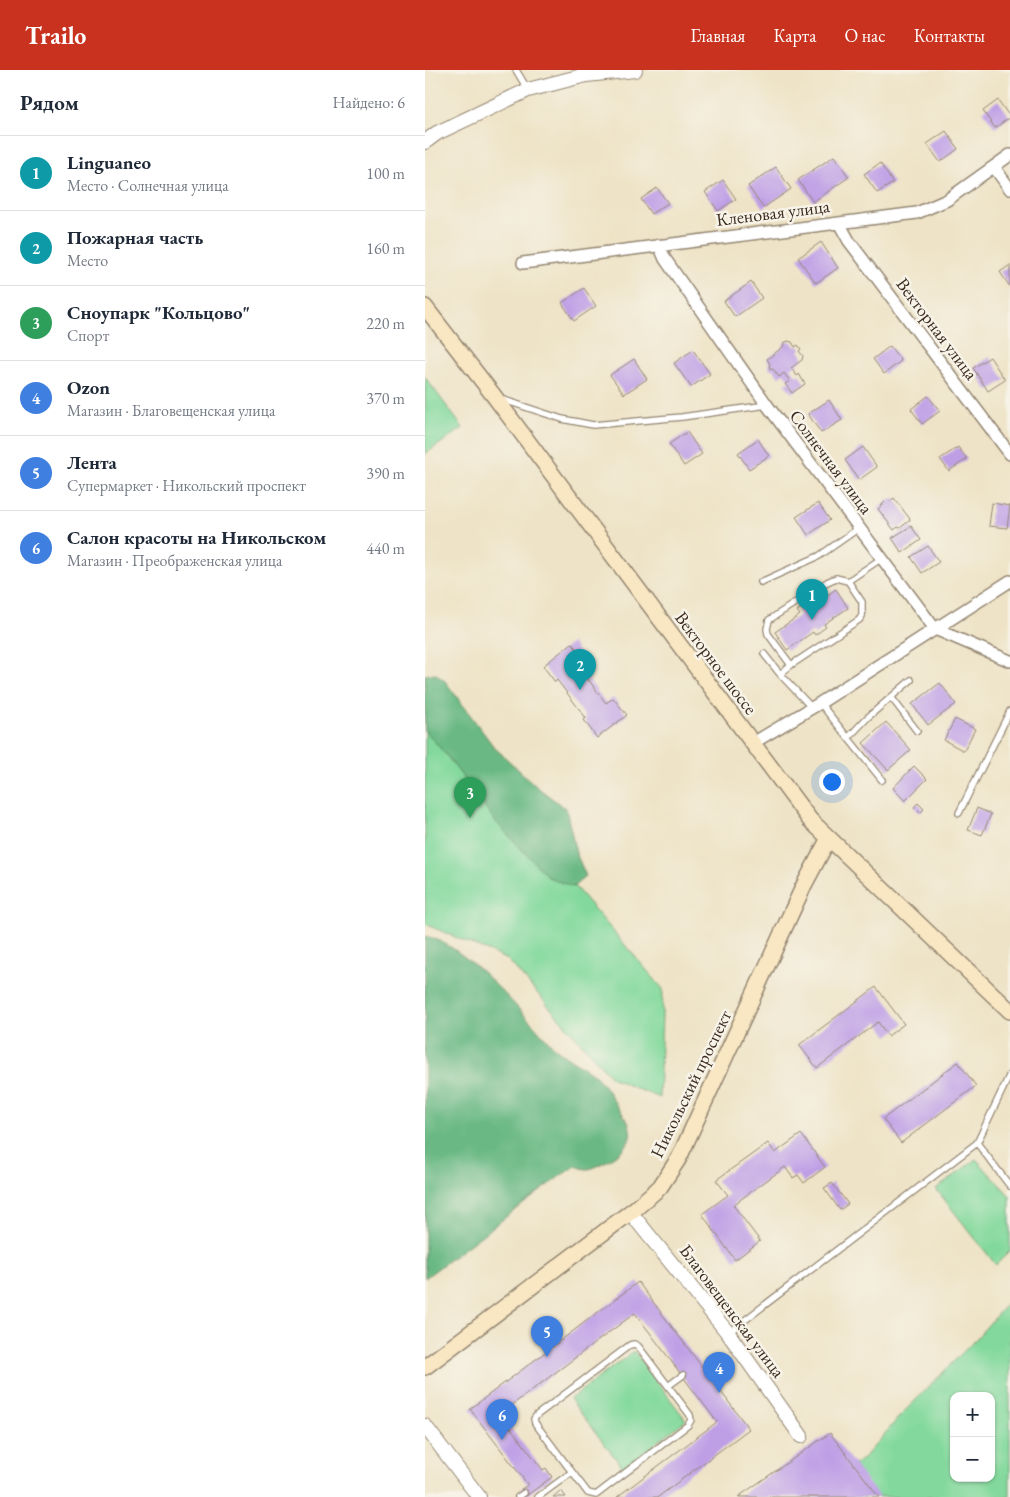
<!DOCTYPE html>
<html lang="ru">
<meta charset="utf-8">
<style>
:root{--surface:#fff;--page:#f2f2f3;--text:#1f2937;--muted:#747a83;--line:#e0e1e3;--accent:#c8321e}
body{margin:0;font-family:"EB Garamond",serif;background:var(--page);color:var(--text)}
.controls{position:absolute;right:15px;bottom:15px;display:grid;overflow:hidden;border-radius:10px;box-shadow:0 1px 4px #0004}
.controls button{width:45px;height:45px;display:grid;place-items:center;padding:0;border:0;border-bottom:1px solid var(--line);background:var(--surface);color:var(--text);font:25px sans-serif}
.you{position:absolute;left:406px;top:711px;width:18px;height:18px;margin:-12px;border:4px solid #fff;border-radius:50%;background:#1a73e8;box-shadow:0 0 0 8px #1a73e833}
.badge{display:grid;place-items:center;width:32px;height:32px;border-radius:50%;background:var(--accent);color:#fff;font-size:16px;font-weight:700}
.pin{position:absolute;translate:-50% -41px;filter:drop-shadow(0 1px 2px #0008)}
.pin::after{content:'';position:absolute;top:26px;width:18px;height:15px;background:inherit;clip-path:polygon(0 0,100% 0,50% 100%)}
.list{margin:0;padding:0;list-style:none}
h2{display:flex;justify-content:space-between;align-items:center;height:65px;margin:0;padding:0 20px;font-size:21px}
h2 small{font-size:16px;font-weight:400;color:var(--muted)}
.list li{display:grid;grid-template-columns:32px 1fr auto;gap:15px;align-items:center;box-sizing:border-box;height:75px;padding:0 20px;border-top:1px solid var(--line)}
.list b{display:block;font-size:19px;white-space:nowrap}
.list p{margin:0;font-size:16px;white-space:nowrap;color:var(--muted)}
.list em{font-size:16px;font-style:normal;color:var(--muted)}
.map{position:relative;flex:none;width:585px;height:1427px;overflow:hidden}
header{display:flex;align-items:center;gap:30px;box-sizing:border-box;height:70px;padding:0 25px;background:var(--accent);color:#fff}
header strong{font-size:24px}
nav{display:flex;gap:28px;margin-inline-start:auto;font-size:18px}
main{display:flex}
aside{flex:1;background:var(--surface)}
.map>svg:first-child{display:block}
.green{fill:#83d99d;stroke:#5f825e;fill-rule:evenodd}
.forest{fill:#6ab984;stroke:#527251}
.building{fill:#be9fe6}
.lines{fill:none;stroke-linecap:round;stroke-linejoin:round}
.service-casing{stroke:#948672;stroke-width:8}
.minor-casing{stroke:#948672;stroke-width:14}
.tertiary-casing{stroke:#948672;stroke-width:16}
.secondary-casing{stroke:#948672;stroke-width:18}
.service{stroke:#fff;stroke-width:5.5}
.minor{stroke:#fff;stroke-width:11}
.tertiary{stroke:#fff;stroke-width:14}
.secondary{stroke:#f9e7c3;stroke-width:15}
.labels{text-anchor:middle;stroke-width:5;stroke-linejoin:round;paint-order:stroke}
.street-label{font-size:18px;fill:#3b2a1e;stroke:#f7f3e8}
</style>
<header>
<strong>Trailo</strong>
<nav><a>Главная</a><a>Карта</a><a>О нас</a><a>Контакты</a></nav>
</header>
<main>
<aside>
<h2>Рядом<small>Найдено: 6</small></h2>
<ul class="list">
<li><span class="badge" style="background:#0f9aa8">1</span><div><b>Linguaneo</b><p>Место · Солнечная улица</p></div><em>100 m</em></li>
<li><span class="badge" style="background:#0f9aa8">2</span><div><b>Пожарная часть</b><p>Место</p></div><em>160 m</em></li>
<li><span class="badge" style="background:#2e9e5b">3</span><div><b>Сноупарк &quot;Кольцово&quot;</b><p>Спорт</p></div><em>220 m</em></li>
<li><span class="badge" style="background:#3f7fe0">4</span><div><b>Ozon</b><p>Магазин · Благовещенская улица</p></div><em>370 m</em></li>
<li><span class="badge" style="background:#3f7fe0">5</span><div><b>Лента</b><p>Супермаркет · Никольский проспект</p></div><em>390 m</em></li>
<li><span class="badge" style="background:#3f7fe0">6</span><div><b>Салон красоты на Никольском</b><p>Магазин · Преображенская улица</p></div><em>440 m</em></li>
</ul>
</aside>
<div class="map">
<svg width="585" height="1427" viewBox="0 0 585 1427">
<rect width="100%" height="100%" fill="#f7f3e8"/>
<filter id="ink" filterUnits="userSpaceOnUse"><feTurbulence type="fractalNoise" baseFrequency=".02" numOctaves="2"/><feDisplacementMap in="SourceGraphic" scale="10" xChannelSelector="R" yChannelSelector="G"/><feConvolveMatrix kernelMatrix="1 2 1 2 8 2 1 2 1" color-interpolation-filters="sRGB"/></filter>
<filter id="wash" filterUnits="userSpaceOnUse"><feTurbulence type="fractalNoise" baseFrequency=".0096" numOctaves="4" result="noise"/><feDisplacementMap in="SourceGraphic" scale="20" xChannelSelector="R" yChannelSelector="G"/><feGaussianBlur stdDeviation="1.12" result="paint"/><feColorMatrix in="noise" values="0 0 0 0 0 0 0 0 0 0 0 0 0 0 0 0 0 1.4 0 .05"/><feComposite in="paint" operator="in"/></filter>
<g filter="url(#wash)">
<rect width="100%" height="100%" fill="#eee3c6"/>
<path class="green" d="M 0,307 L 38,358 L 0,384 Z
M 0,643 L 238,919 L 234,1028 L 187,1008 L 83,890 L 0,854 Z
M 551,1089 L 585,1126 L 585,1181 L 571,1195 L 511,1119 Z
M 585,1230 L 585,1427 L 386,1427 L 440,1387 L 475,1346 L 549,1271 ZM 529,1326 L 566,1326 L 566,1408 L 529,1408 Z
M 209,1281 L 261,1350 L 198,1398 L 145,1329 Z"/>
<path class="forest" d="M 11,604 L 20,611 L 69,677 L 112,717 L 141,739 L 151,783 L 161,806 L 148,817 L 123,807 L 71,752 L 22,686 L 0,661 L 0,605 Z
M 0,866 C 40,873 100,947 129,977 C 140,987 155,994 167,1003 C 178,1012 185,1024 192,1036 C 196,1042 202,1048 204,1055 C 209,1070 200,1079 189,1086 C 182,1091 170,1099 162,1099 C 158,1099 154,1097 151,1096 L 138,1104 L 0,1208 Z"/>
<g id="blocks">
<path class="building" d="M 573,30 L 585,47 L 570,58 L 558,41 Z
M 521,61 L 533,79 L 515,92 L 502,74 Z
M 409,86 L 424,107 L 388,132 L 373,110 Z
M 455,93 L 468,113 L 452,123 L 439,104 Z
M 351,97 L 366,119 L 338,138 L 323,116 Z
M 298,110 L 311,129 L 293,141 L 280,122 Z
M 232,118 L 243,133 L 226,144 L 216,129 Z
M 396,172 L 413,198 L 391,213 L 373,188 Z
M 585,195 L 585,217 L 575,202 Z
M 326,212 L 337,228 L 310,247 L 299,231 Z
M 159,218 L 171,236 L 149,251 L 137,233 Z
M 363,271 L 367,272 L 370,277 L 373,275 L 376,279 L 374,281 L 378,286 L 377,290 L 366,298 L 372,306 L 374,304 L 380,314 L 367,323 L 360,314 L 365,311 L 359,303 L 354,307 L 348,299 L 345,299 L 344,296 L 345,294 L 342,289 L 358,277 L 359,273 Z
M 465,276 L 476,291 L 459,304 L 448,289 Z
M 268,280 L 285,304 L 266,317 L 249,293 Z
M 565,287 L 580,310 L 563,321 L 548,298 Z
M 209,289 L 222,309 L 199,324 L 185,305 Z
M 503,326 L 515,341 L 497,354 L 486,339 Z
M 404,330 L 417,350 L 396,363 L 383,344 Z
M 262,362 L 277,384 L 259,396 L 244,374 Z
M 333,369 L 344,386 L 324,399 L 313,383 Z
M 438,377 L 452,397 L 434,410 L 420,390 Z
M 533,377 L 542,389 L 524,401 L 515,389 Z
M 469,428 L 485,449 L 484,451 L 475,458 L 473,457 L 469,460 L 453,439 L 462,430 L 465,431 Z
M 393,433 L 405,450 L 383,465 L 371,447 Z
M 567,433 L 585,436 L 582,458 L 564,456 Z
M 486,456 L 496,470 L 477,483 L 467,468 Z
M 503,476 L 514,492 L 497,503 L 486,487 Z
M 411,519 L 423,538 L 399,554 L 401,557 L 390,565 L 388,562 L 362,580 L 350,562 L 375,545 L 372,541 L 382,534 L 384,537 Z
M 147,573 L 160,591 L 153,596 L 181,633 L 188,628 L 202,645 L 172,668 L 159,650 L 161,648 L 132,610 L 130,612 L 118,596 Z
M 515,613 L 531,634 L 503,655 L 487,634 Z
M 530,649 L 550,659 L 539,681 L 519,670 Z
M 461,652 L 486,680 L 463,700 L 438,673 Z
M 489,696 L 502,709 L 480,731 L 468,718 Z
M 493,733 L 499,739 L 495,743 L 489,737 Z
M 552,738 L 566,744 L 557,765 L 543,760 Z
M 451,917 L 479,954 L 463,966 L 453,952 L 392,998 L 374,975 Z
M 533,992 L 551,1016 L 476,1073 L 458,1049 Z
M 376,1064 L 400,1097 L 379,1113 L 373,1105 L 368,1108 L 360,1097 L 308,1135 L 335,1171 L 310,1190 L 277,1144 L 303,1125 L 291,1110 L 343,1073 L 350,1083 Z
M 407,1113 L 423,1134 L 415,1140 L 399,1118 Z
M 213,1212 L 324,1359 L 233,1427 L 192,1427 L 292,1352 L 210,1243 L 75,1344 L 118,1400 L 121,1398 L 127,1407 L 101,1426 L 96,1419 L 103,1415 L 45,1339 Z
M 405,1363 L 454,1427 L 313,1427 Z
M 136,1420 L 141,1427 L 128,1427 Z"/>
</g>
</g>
<g filter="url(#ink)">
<use href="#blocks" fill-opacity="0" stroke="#948672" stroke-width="1"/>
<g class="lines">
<defs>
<path id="service" d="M 91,0 L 103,20
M 76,329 L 137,349 L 168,355 L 257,347 L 342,335
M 423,511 L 437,532 L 437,546 L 434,550 L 366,595 L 343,564 L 342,559 L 344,550 L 402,512 L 411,508 L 423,511 L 457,488
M 336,512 L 394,486 L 434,458
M 339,584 L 355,604
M 366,595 L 355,604 L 387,638
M 466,627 L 492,661
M 395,633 L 457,710
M 423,668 L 442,648 L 486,610
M 534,743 L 585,641
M 552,1073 L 585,1116
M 303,1263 L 552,1073 L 585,1004
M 243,1316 L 258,1305
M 93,1427 L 99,1423
M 113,1427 L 147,1402 L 110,1353 L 109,1349 L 112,1345 L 205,1275 L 209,1274 L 213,1276 L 265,1345 L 266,1350 L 263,1355 L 171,1425 L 163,1423 L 147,1402"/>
<path id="minor" d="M 569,97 L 585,119
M 414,153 L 424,171 L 585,384
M 234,175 L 240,189 L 342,335 L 510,559 L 585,591
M 98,193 L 492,143 L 522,130 L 585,85
M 328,673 L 395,633 L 585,511"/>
<path id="tertiary" d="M 0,72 L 12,63 L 103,20 L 161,5 L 210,0
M 205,1142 L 303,1263 L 376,1366
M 0,1356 L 54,1427"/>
<path id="secondary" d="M 0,237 L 69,326 L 385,750 L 585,941
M 0,1297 L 211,1138 L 235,1117 L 254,1088 L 379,815 L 404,768"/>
</defs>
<use href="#service" class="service-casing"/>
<use href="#minor" class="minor-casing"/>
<use href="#tertiary" class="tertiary-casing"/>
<use href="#secondary" class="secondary-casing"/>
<use href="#service" class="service"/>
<use href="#minor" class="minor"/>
<use href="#tertiary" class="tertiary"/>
<use href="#secondary" class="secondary"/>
</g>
</g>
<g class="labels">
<g class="street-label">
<text transform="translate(348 143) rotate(-7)" y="6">Кленовая улица</text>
<text transform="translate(512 259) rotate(53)" y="6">Векторная улица</text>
<text transform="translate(406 392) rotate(53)" y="6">Солнечная улица</text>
<text transform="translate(291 593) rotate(53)" y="6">Векторное шоссе</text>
<text transform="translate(266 1014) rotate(-64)" y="6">Никольский проспект</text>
<text transform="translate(307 1241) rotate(53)" y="6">Благовещенская улица</text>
</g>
</g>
</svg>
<div class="controls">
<button>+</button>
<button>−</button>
</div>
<div class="you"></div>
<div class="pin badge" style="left:387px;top:550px;background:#0f9aa8">1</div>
<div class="pin badge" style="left:155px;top:620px;background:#0f9aa8">2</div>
<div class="pin badge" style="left:45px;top:748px;background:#2e9e5b">3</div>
<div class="pin badge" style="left:294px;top:1323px;background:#3f7fe0">4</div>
<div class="pin badge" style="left:122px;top:1287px;background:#3f7fe0">5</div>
<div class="pin badge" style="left:77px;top:1370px;background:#3f7fe0">6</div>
</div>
</main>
